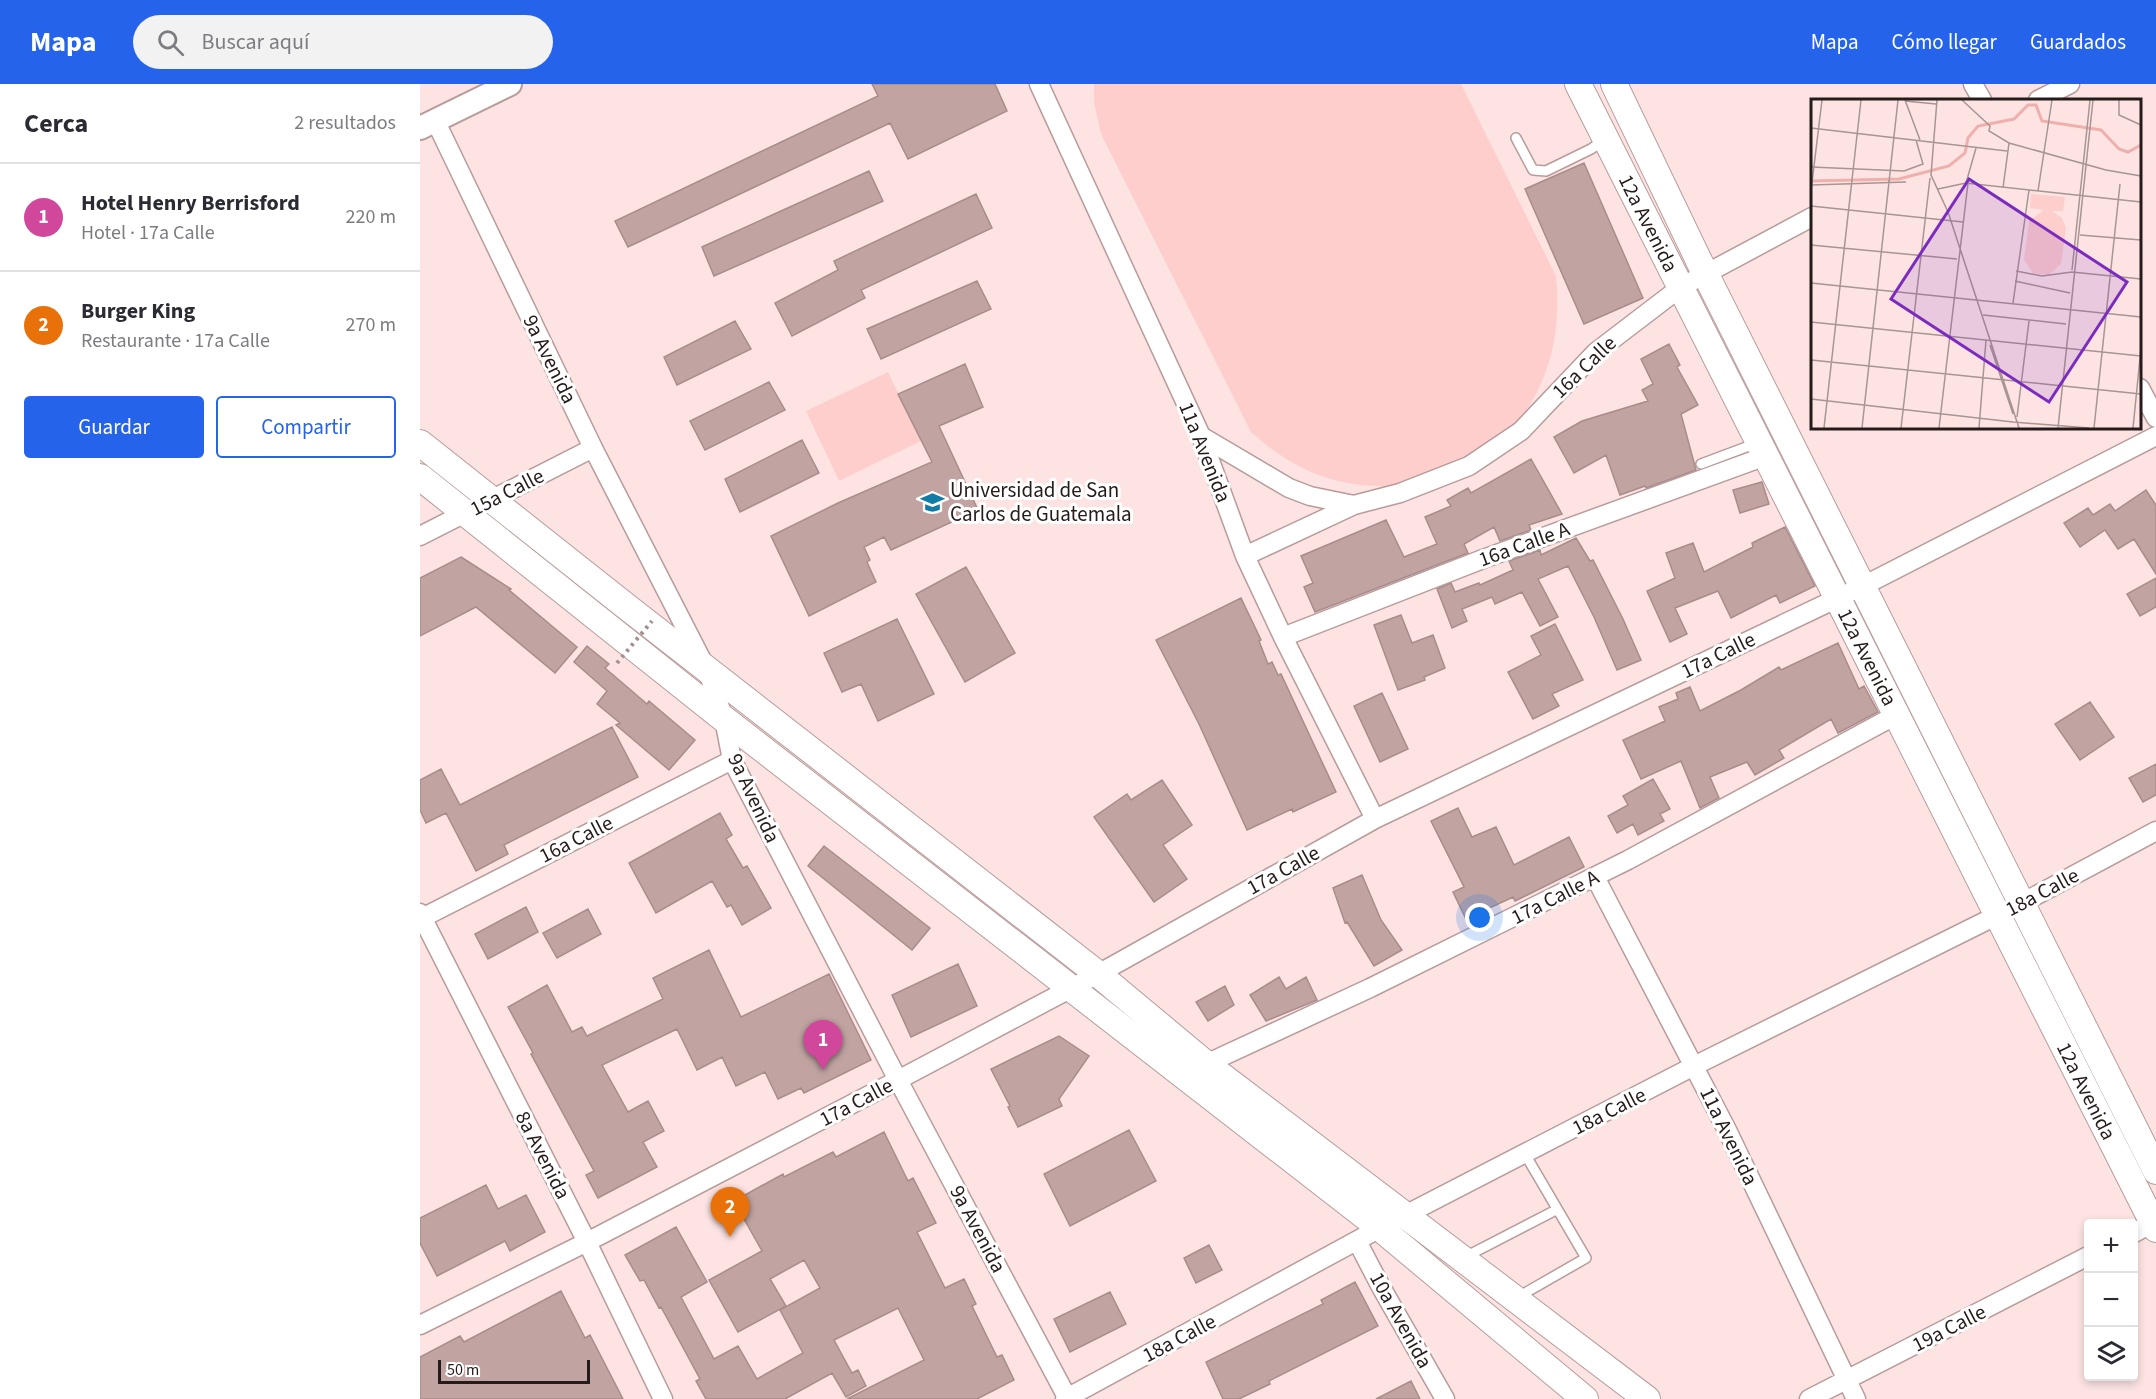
<!DOCTYPE html>
<html lang="es">
<meta charset="utf-8">
<style>
:root{--surface:#fff;--page:#f2f2f3;--text:#2b2b33;--muted:#7c7c81;--line:#e1e1e2;--accent:#2563eb}
body{margin:0;font-family:"Source Sans 3",sans-serif;background:var(--page);color:var(--text)}
.controls{position:absolute;right:18px;bottom:18px;display:grid;overflow:hidden;border-radius:6px;box-shadow:0 3px 9px #0003}
.controls button{width:54px;height:54px;display:grid;place-items:center;padding:0;border:0;border-bottom:2px solid var(--line);background:var(--surface);color:var(--text);font:30px sans-serif}
.scale{position:absolute;left:18px;bottom:15px;width:152px;box-sizing:border-box;padding-left:6px;border:3px solid #261b1b;border-top:0;font-size:16px;line-height:21px;white-space:nowrap;color:#261b1b;-webkit-text-stroke:4px #fff;paint-order:stroke}
.you{position:absolute;left:1060px;top:834px;width:21px;height:21px;margin:-15px;border:4px solid #fff;border-radius:50%;background:#1a73e8;box-shadow:0 0 0 9px #1a73e833}
.badge{display:grid;place-items:center;width:39px;height:39px;border-radius:50%;background:var(--accent);color:#fff;font-size:20px;font-weight:700}
.pin{position:absolute;translate:-50% -50px;filter:drop-shadow(0 2px 3px #0008)}
.pin::after{content:'';position:absolute;top:32px;width:21px;height:18px;background:inherit;clip-path:polygon(0 0,100% 0,50% 100%)}
.list{margin:0;padding:0;list-style:none}
h2{display:flex;justify-content:space-between;align-items:center;height:78px;margin:0;padding:0 24px;font-size:26px}
h2 small{font-size:20px;font-weight:400;color:var(--muted)}
.list li{display:grid;grid-template-columns:39px 1fr auto;gap:18px;align-items:center;box-sizing:border-box;height:108px;padding:0 24px;border-top:2px solid var(--line)}
.list b{display:block;font-size:22px;white-space:nowrap}
.list p{margin:0;font-size:20px;white-space:nowrap;color:var(--muted)}
.list em{font-size:20px;font-style:normal;color:var(--muted)}
.actions{display:flex;gap:12px;padding:18px 24px}
.actions a{flex:1;padding:14px 0;border:2px solid var(--accent);border-radius:6px;text-align:center;font-size:21px;color:var(--accent)}
.actions .main{background:var(--accent);color:#fff}
.icon{flex:none;width:33px;height:33px;fill:none;stroke:currentColor;stroke-width:2;stroke-linecap:round;stroke-linejoin:round}
.map{position:relative;flex:none;width:1736px;height:1315px;overflow:hidden}
header{display:flex;align-items:center;gap:36px;box-sizing:border-box;height:84px;padding:0 30px;background:var(--accent);color:#fff}
header strong{font-size:28px}
nav{display:flex;gap:33px;margin-inline-start:auto;font-size:21px}
.search{width:420px;height:54px;background:var(--page);display:flex;align-items:center;gap:15px;box-sizing:border-box;padding:0 21px;border-radius:33px;color:var(--muted);font-size:22px}
main{display:flex}
aside{flex:1;background:var(--surface)}
.map>svg:first-child{display:block}
.green{fill:#fdcecc}
.building{fill:#c1a4a2;stroke:#a88c8b;stroke-width:1.5}
.lines{fill:none;stroke-linecap:round;stroke-linejoin:round}
.service-casing{stroke:#b89b9a;stroke-width:12}
.minor-casing{stroke:#b89b9a;stroke-width:21}
.tertiary-casing{stroke:#b89b9a;stroke-width:26}
.secondary-casing{stroke:#b89b9a;stroke-width:28}
.service{stroke:#fff;stroke-width:9}
.minor{stroke:#fff;stroke-width:18}
.tertiary{stroke:#fff;stroke-width:22}
.secondary{stroke:#fff;stroke-width:26}
.path-bridge{stroke:#a49090;stroke-width:4;stroke-dasharray:3 4.5;stroke-linecap:butt}
.labels{text-anchor:middle;stroke-width:6;stroke-linejoin:round;paint-order:stroke}
.street-label{font-size:21px;fill:#261b1b;stroke:#fff}
.poi-label{font-size:21px;fill:#261b1b;stroke:#fff;text-anchor:start}
.inset-river{fill:none;stroke:#efb0ad;stroke-width:3}
.inset-road{fill:none;stroke:#a79493;stroke-width:1.5}
.view{fill:#7b2cbf;fill-opacity:0.15;stroke:#7b2cbf;stroke-width:3}
.inset-edge{fill:none;stroke:#261b1b;stroke-width:3}
</style>
<header>
<strong>Mapa</strong>
<div class="search"><svg class="icon" aria-label="search" viewBox="0 0 24 24"><circle cx="10" cy="10" r="6"/><path d="M15 15l6 6"/></svg>Buscar aquí</div>
<nav><a>Mapa</a><a>Cómo llegar</a><a>Guardados</a></nav>
</header>
<main>
<aside>
<h2>Cerca<small>2 resultados</small></h2>
<ul class="list">
<li><span class="badge" style="background:#d1479c">1</span><div><b>Hotel Henry Berrisford</b><p>Hotel · 17a Calle</p></div><em>220 m</em></li>
<li><span class="badge" style="background:#e8710a">2</span><div><b>Burger King</b><p>Restaurante · 17a Calle</p></div><em>270 m</em></li>
</ul>
<div class="actions"><a class="main">Guardar</a><a>Compartir</a></div>
</aside>
<div class="map">
<svg width="1736" height="1315" viewBox="0 0 1736 1315">
<rect width="100%" height="100%" fill="#fde4e3"/>
<path class="green" d="M 674,0 L 1041,0 L 1136,192 C 1143,261 1123,327 1064,369 C 1054,376 1039,380 1027,385 C 1016,390 1005,396 993,399 C 982,402 969,403 957,402 C 907,401 867,381 831,348 L 681,50 L 674,18 Z
M 468,288 L 501,357 L 419,397 L 386,327 Z"/>
<path class="building" d="M 452,0 L 575,0 L 587,27 L 488,75 L 470,39 L 208,163 L 195,137 L 458,12 Z
M 1164,79 L 1223,214 L 1164,240 L 1105,105 Z
M 449,87 L 463,117 L 294,192 L 282,163 Z
M 556,110 L 572,144 L 441,206 L 445,214 L 372,252 L 355,219 L 418,186 L 414,177 Z
M 557,197 L 571,225 L 461,275 L 447,245 Z
M 315,237 L 331,265 L 257,301 L 244,273 Z
M 1249,260 L 1260,281 L 1257,283 L 1278,321 L 1261,330 L 1276,386 L 1226,404 L 1225,402 L 1200,411 L 1186,371 L 1154,389 L 1134,353 L 1162,337 L 1228,317 L 1222,306 L 1233,300 L 1221,275 Z
M 545,280 L 563,323 L 519,342 L 558,426 L 471,466 L 464,453 L 444,463 L 450,476 L 447,478 L 456,498 L 389,532 L 351,452 L 418,419 L 512,378 L 478,310 Z
M 349,298 L 365,326 L 285,366 L 270,337 Z
M 382,356 L 399,389 L 320,428 L 305,395 Z
M 1111,375 L 1142,430 L 1109,441 L 1111,446 L 1080,457 L 1074,443 L 1044,460 L 1048,469 L 895,528 L 884,503 L 893,499 L 881,472 L 966,436 L 984,473 L 1017,460 L 1005,433 L 1031,422 L 1027,416 L 1048,404 L 1051,409 Z
M 1342,398 L 1349,420 L 1320,429 L 1313,406 Z
M 1726,406 L 1736,421 L 1736,490 L 1714,455 L 1698,465 L 1685,446 L 1660,463 L 1644,439 L 1668,424 L 1673,431 L 1690,420 L 1695,427 Z
M 1365,443 L 1395,502 L 1360,519 L 1356,511 L 1311,534 L 1298,507 L 1255,524 L 1267,550 L 1250,558 L 1227,507 L 1255,494 L 1246,469 L 1273,459 L 1284,488 L 1333,463 L 1332,459 Z
M 1156,454 L 1170,477 L 1173,476 L 1203,535 L 1221,576 L 1197,586 L 1174,533 L 1148,482 L 1118,495 L 1138,533 L 1120,542 L 1102,508 L 1075,520 L 1072,513 L 1042,525 L 1047,537 L 1032,544 L 1017,505 L 1031,499 L 1035,508 L 1059,499 L 1060,501 L 1093,486 L 1089,477 L 1120,466 L 1121,471 Z
M 41,473 L 91,505 L 89,506 L 157,563 L 135,589 L 56,523 L 0,552 L 0,494 Z
M 546,483 L 595,569 L 545,598 L 496,510 Z
M 1736,494 L 1736,523 L 1720,532 L 1707,510 Z
M 821,514 L 841,556 L 839,557 L 848,580 L 852,578 L 858,591 L 861,590 L 916,708 L 873,728 L 872,725 L 827,746 L 779,640 L 736,556 Z
M 981,531 L 992,559 L 1013,551 L 1025,584 L 1004,593 L 1005,596 L 978,606 L 954,541 Z
M 477,535 L 514,610 L 458,637 L 441,600 L 422,608 L 404,569 Z
M 1135,540 L 1163,596 L 1132,610 L 1139,622 L 1113,635 L 1088,588 L 1121,571 L 1111,552 Z
M 1418,559 L 1439,605 L 1444,602 L 1458,628 L 1418,649 L 1411,635 L 1359,666 L 1364,674 L 1335,691 L 1327,678 L 1290,693 L 1299,714 L 1280,724 L 1261,677 L 1221,695 L 1203,656 L 1245,637 L 1239,623 L 1258,615 L 1256,609 L 1270,603 L 1280,627 L 1321,606 L 1359,583 L 1361,586 Z
M 167,562 L 189,580 L 185,584 L 227,620 L 229,617 L 275,656 L 249,686 L 196,641 L 200,639 L 177,620 L 187,607 L 154,578 Z
M 962,609 L 988,665 L 960,678 L 934,622 Z
M 1670,618 L 1694,653 L 1660,676 L 1635,640 Z
M 192,643 L 218,693 L 84,761 L 88,770 L 56,787 L 26,729 L 6,739 L 0,726 L 0,696 L 21,685 L 40,721 Z
M 1736,680 L 1736,711 L 1723,718 L 1709,694 Z
M 1233,695 L 1250,725 L 1240,730 L 1244,737 L 1218,751 L 1213,740 L 1197,749 L 1188,732 L 1208,721 L 1203,712 Z
M 742,696 L 772,741 L 743,761 L 767,795 L 734,818 L 674,733 L 707,710 L 711,716 Z
M 1038,724 L 1052,753 L 1076,743 L 1094,781 L 1149,753 L 1164,783 L 1095,817 L 1093,813 L 1046,835 L 1033,808 L 1044,803 L 1011,737 Z
M 300,729 L 312,751 L 306,755 L 323,784 L 327,782 L 351,824 L 322,841 L 311,821 L 307,823 L 292,797 L 236,829 L 209,779 Z
M 404,762 L 510,844 L 492,866 L 388,782 Z
M 942,791 L 961,836 L 982,866 L 954,882 L 927,838 L 925,839 L 913,804 Z
M 106,823 L 118,848 L 68,875 L 55,850 Z
M 168,825 L 181,850 L 137,874 L 123,849 Z
M 289,866 L 321,933 L 409,890 L 451,976 L 384,1009 L 381,1004 L 358,1015 L 345,988 L 316,1002 L 302,973 L 277,986 L 257,945 L 182,981 L 208,1028 L 228,1017 L 244,1047 L 223,1058 L 237,1083 L 178,1114 L 166,1091 L 174,1087 L 111,970 L 113,969 L 88,923 L 127,901 L 152,948 L 162,943 L 167,952 L 243,915 L 233,894 Z
M 538,880 L 557,922 L 491,953 L 472,911 Z
M 859,893 L 866,905 L 886,893 L 897,916 L 846,937 L 830,911 Z
M 805,902 L 814,921 L 788,937 L 776,918 Z
M 639,952 L 669,972 L 639,1015 L 642,1022 L 598,1043 L 588,1023 L 590,1022 L 571,985 Z
M 709,1046 L 736,1097 L 650,1142 L 624,1090 Z
M 464,1048 L 488,1097 L 493,1094 L 516,1139 L 497,1148 L 525,1204 L 544,1195 L 556,1220 L 552,1222 L 577,1273 L 582,1271 L 594,1296 L 557,1315 L 427,1315 L 504,1276 L 478,1224 L 414,1256 L 432,1289 L 438,1286 L 446,1302 L 426,1313 L 412,1289 L 365,1315 L 286,1315 L 276,1297 L 280,1295 L 241,1223 L 239,1224 L 224,1196 L 220,1197 L 205,1171 L 256,1143 L 287,1198 L 261,1213 L 294,1275 L 318,1262 L 337,1295 L 383,1269 L 360,1226 L 400,1204 L 384,1176 L 350,1195 L 366,1222 L 318,1248 L 289,1196 L 342,1167 L 314,1117 L 363,1090 L 364,1093 L 413,1068 L 416,1073 Z
M 66,1101 L 78,1125 L 106,1111 L 125,1148 L 90,1167 L 85,1157 L 17,1192 L 0,1159 L 0,1134 Z
M 789,1161 L 802,1186 L 776,1199 L 764,1174 Z
M 935,1198 L 958,1242 L 849,1297 L 850,1300 L 819,1315 L 803,1315 L 786,1278 L 903,1220 L 901,1216 Z
M 141,1207 L 165,1254 L 170,1251 L 203,1315 L 0,1315 L 0,1273 L 40,1252 L 44,1258 Z
M 690,1208 L 706,1240 L 650,1268 L 634,1235 Z
M 991,1297 L 1000,1315 L 956,1315 Z"/>
<g class="lines">
<defs>
<path id="service" d="M 1096,54 L 1113,86 L 1126,87 L 1171,65 L 1184,56
M 1281,380 L 1337,359
M 1045,1173 L 1136,1126
M 1098,1213 L 1166,1174 L 1105,1070"/>
<path id="minor" d="M 619,0 L 781,352 L 825,472 L 863,553 L 955,735
M 1553,0 L 1562,16
M 1618,16 L 1650,0
M 15,36 L 173,364 L 288,588 L 304,635 L 312,676 L 478,996 L 648,1315
M 1720,304 L 1736,334
M 781,352 L 869,404 L 890,412 L 934,421
M 0,452 L 173,364
M 825,472 L 934,421 L 980,409 L 1049,382 L 1101,347 L 1176,268 L 1261,203 L 1392,133
M 863,553 L 1063,475 L 1346,372
M 1175,793 L 1307,1046 L 1436,1315
M 0,829 L 167,1158 L 243,1315
M 0,835 L 312,676
M 786,980 L 950,904 L 1208,776 L 1476,631
M 1714,1149 L 1736,1137
M 937,1157 L 961,1203 L 1025,1315
M 0,1241 L 167,1158 L 478,996 L 678,890 L 955,735 L 1443,502 L 1736,352
M 645,1315 L 960,1144 L 1274,982 L 1602,819 L 1736,747
M 1389,1315 L 1668,1172"/>
<path id="tertiary" d="M 0,44 L 90,0"/>
<g id="secondary">
<path id="s1" d="M 1158,0 L 1736,1145"/>
<path d="M 1194,0 L 1280,179 L 1736,1087"/>
<path d="M 0,359 L 207,523 L 678,890 L 786,980 L 1227,1315"/>
<path d="M 0,393 L 304,635 L 960,1144 L 1165,1315"/>
</g>
</defs>
<use href="#service" class="service-casing"/>
<use href="#minor" class="minor-casing"/>
<use href="#tertiary" class="tertiary-casing"/>
<use href="#secondary" class="secondary-casing"/>
<use href="#service" class="service"/>
<use href="#minor" class="minor"/>
<use href="#tertiary" class="tertiary"/>
<use href="#secondary" class="secondary"/>
<path class="path-bridge" d="M 197,579 L 232,537"/>
</g>
<defs>
<symbol id="university-bare" viewBox="-9 -9 18 18"><path d="M0-5L7-2L0 1L-7-2ZM-4 1L0 2.5L4 1V4Q0 6-4 4Z" fill="#117da6" stroke="#fff" stroke-width="2.5" paint-order="stroke"/></symbol>
</defs>
<g fill-rule="evenodd">
<use href="#university-bare" x="496" y="402" width="33" height="33"/>
</g>
<g class="labels">
<g class="street-label">
<text dy="7" stroke="none"><textPath href="#s1" startOffset="156">12a Avenida</textPath></text>
<text transform="translate(130 275) rotate(64)" y="7">9a Avenida</text>
<text transform="translate(1164 283) rotate(-44)" y="7">16a Calle</text>
<text transform="translate(785 368) rotate(68)" y="7">11a Avenida</text>
<text transform="translate(87 408) rotate(-27)" y="7">15a Calle</text>
<text transform="translate(1104 460) rotate(-20)" y="7">16a Calle A</text>
<text transform="translate(1298 571) rotate(-26)" y="7">17a Calle</text>
<text dy="7" stroke="none"><textPath href="#s1" startOffset="642">12a Avenida</textPath></text>
<text transform="translate(334 714) rotate(65)" y="7">9a Avenida</text>
<text transform="translate(156 755) rotate(-27)" y="7">16a Calle</text>
<text transform="translate(863 786) rotate(-29)" y="7">17a Calle</text>
<text transform="translate(1622 808) rotate(-28)" y="7">18a Calle</text>
<text transform="translate(1135 813) rotate(-27)" y="7">17a Calle A</text>
<text dy="7" stroke="none"><textPath href="#s1" startOffset="1128">12a Avenida</textPath></text>
<text transform="translate(436 1018) rotate(-28)" y="7">17a Calle</text>
<text transform="translate(1189 1027) rotate(-27)" y="7">18a Calle</text>
<text transform="translate(1309 1052) rotate(64)" y="7">11a Avenida</text>
<text transform="translate(123 1071) rotate(63)" y="7">8a Avenida</text>
<text transform="translate(558 1145) rotate(62)" y="7">9a Avenida</text>
<text transform="translate(981 1236) rotate(61)" y="7">10a Avenida</text>
<text transform="translate(1529 1244) rotate(-27)" y="7">19a Calle</text>
<text transform="translate(759 1254) rotate(-28)" y="7">18a Calle</text>
</g>
<g class="poi-label">
<text x="530" y="413">Universidad de San<tspan x="530" dy="24">Carlos de Guatemala</tspan></text>
</g>
</g>
<g transform="translate(1391 15)">
<rect width="330" height="330" fill="#fde4e3"/>
<path d="M 220,95 L 254,98 L 252,112 L 241,112 L 251,119 L 255,129 L 250,165 L 238,176 L 222,174 L 213,161 L 218,122 L 233,111 L 219,109 Z" fill="#fdcecc"/>
<path class="inset-river" d="M 0,82 L 88,80 L 138,67 L 154,54 L 157,39 L 167,27 L 203,20 L 217,6 L 225,6 L 231,22 L 290,31 L 308,50 L 317,53 L 330,46"/>
<path class="inset-road" d="M 94,1 L 109,41M 126,1 L 120,76 L 137,113 L 208,329M 151,1 L 179,27 L 178,32 L 198,44 L 295,71 L 330,77M 308,1 L 308,16 L 330,26M 94,2 L 125,5M 0,29 L 196,52M 0,68 L 93,72 L 112,65 L 105,41M 155,84 L 165,49M 0,86 L 95,83M 192,89 L 198,44M 127,90 L 155,84 L 330,103M 0,92 L 11,1M 227,92 L 241,1M 0,107 L 152,123M 269,136 L 330,141M 0,146 L 146,160M 261,171 L 279,1M 205,172 L 231,177 L 261,173 L 330,180M 204,182 L 259,194M 0,184 L 330,218M 202,204 L 218,91M 172,216 L 255,225M 0,223 L 330,257M 179,246 L 202,315M 0,261 L 330,295M 0,300 L 202,323M 206,318 L 218,222M 202,323 L 278,329M 13,329 L 50,1M 51,329 L 87,1M 90,329 L 119,79M 128,329 L 157,84M 168,329 L 175,241M 247,329 L 282,1M 283,329 L 309,85M 322,329 L 330,249"/>
<path class="view" d="M 158,80 L 316,183 L 238,303 L 80,200 Z"/>
<rect width="330" height="330" class="inset-edge"/>
</g>
</svg>
<div class="controls">
<button>+</button>
<button>−</button>
<button><svg class="icon" aria-label="layers" viewBox="0 0 24 24"><path d="M12 4l9 5-9 5-9-5zM3 14l9 5 9-5"/></svg></button>
</div>
<div class="scale">50 m</div>
<div class="you"></div>
<div class="pin badge" style="left:403px;top:986px;background:#d1479c">1</div>
<div class="pin badge" style="left:310px;top:1153px;background:#e8710a">2</div>
</div>
</main>
